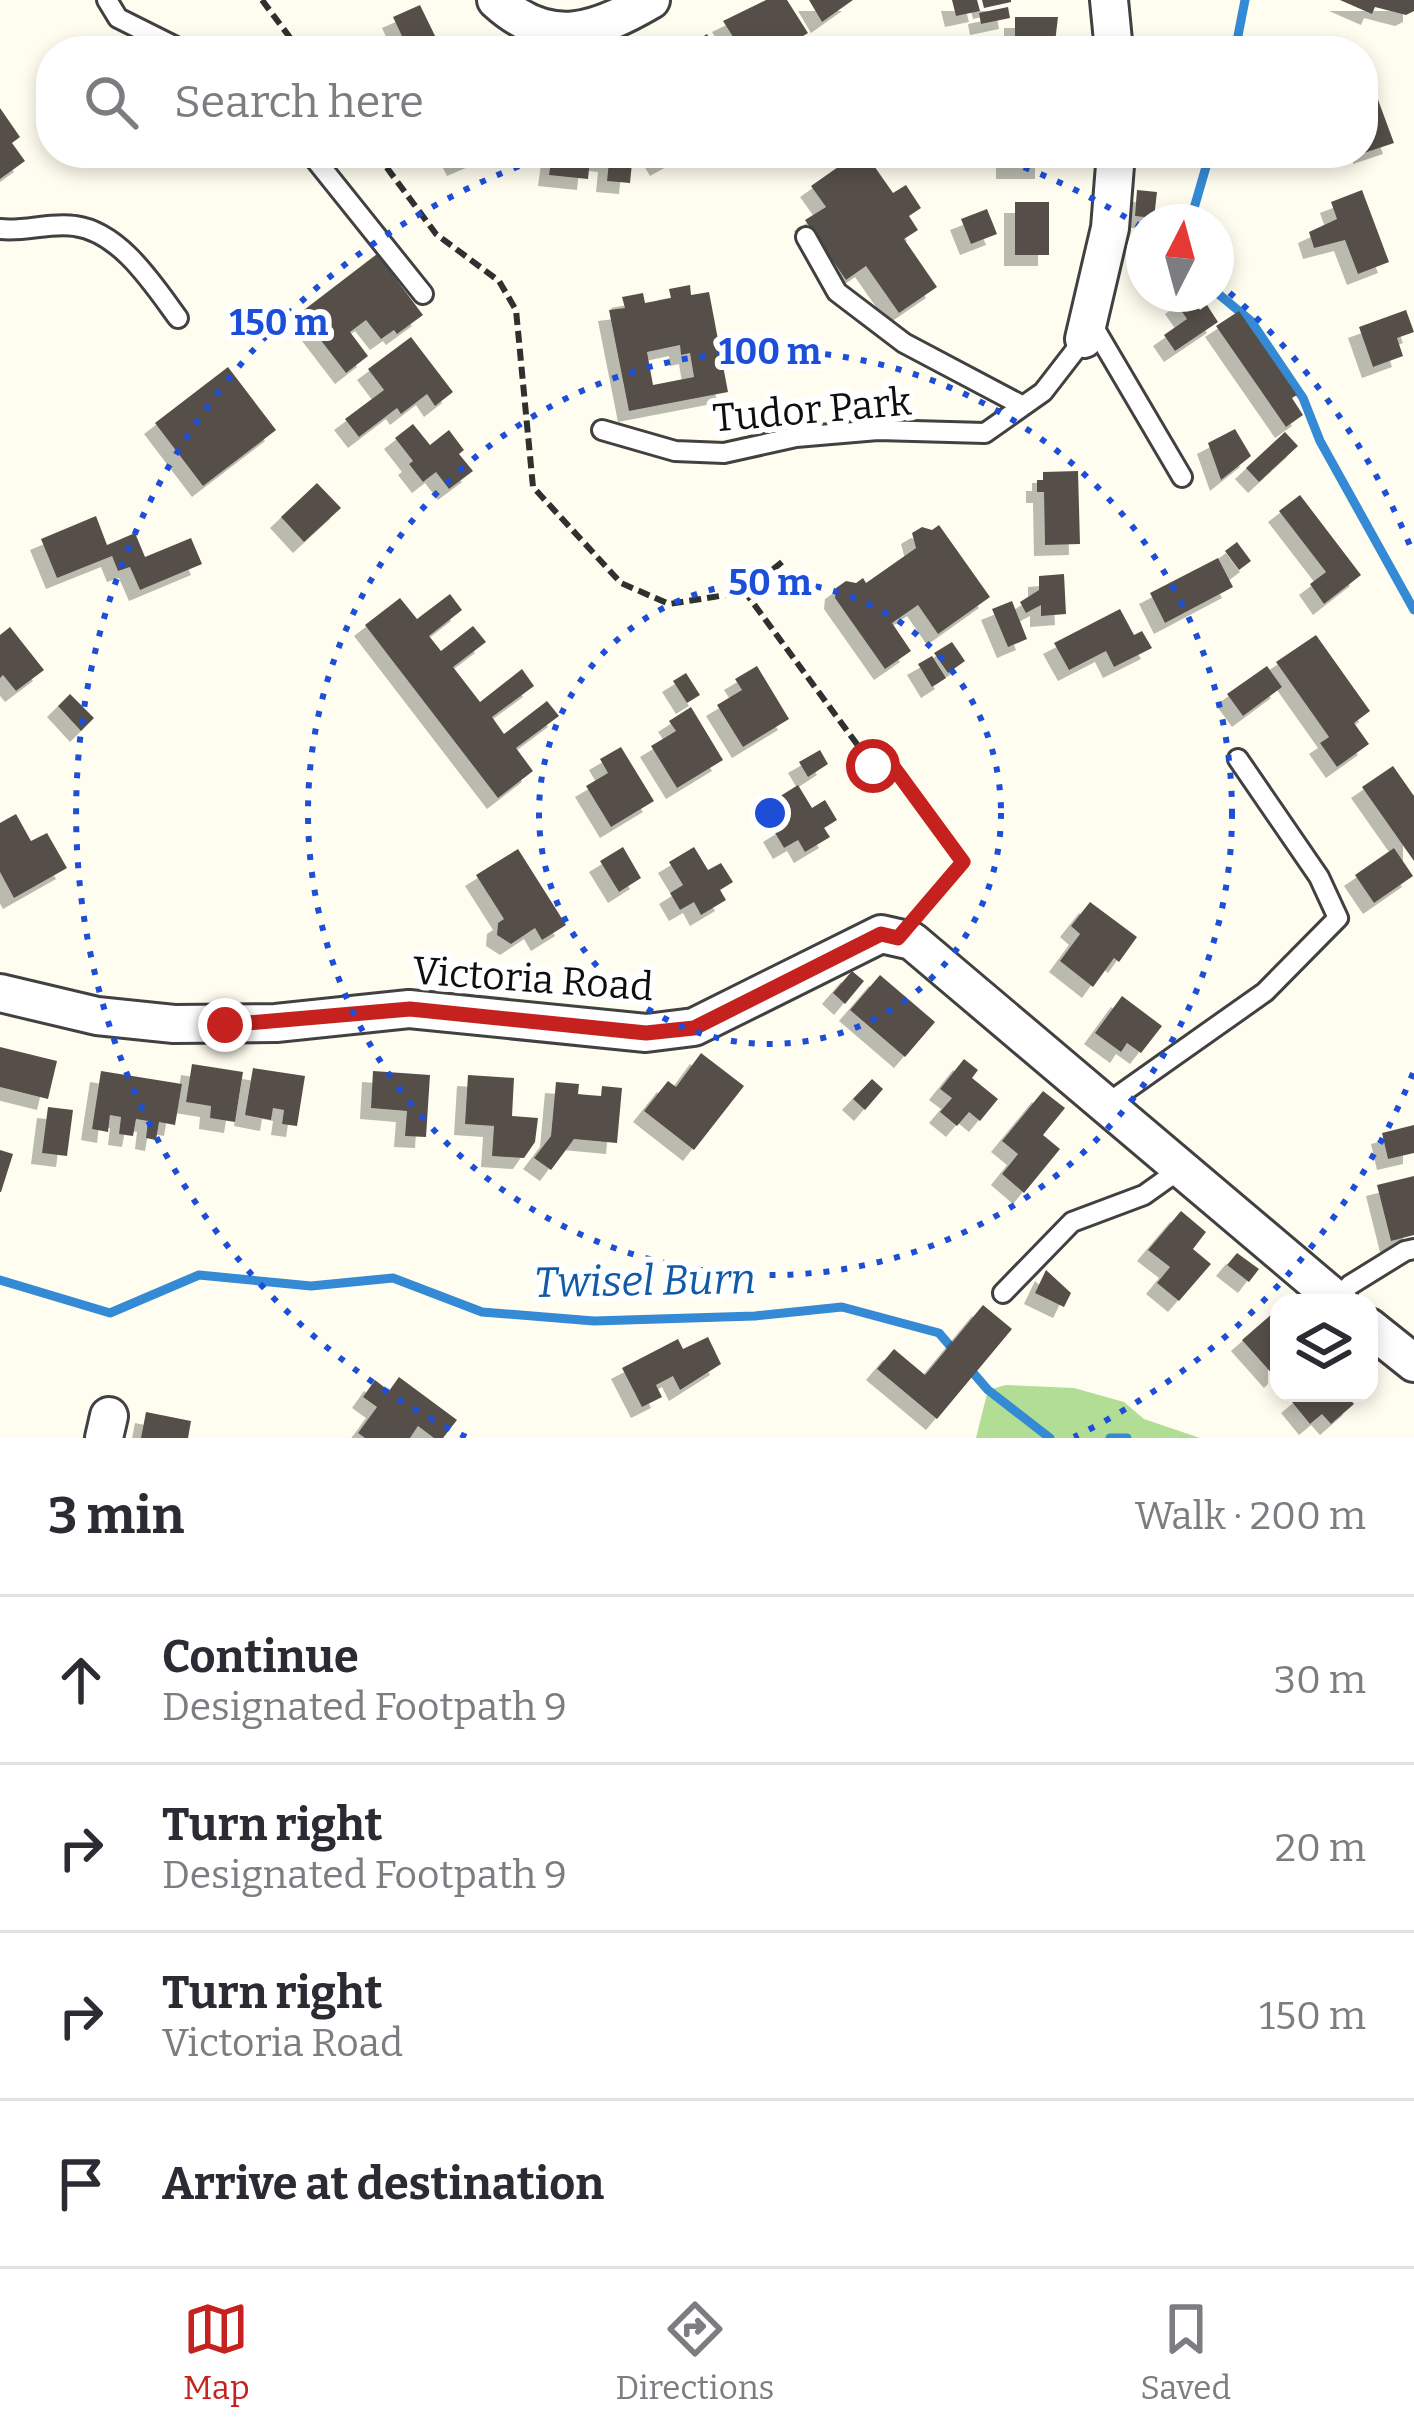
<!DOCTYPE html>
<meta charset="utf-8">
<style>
:root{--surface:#fff;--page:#f2f2f3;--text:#2b2b33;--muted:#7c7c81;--line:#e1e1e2;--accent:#c5221f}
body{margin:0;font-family:Bitter,serif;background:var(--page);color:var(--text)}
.controls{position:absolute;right:36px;bottom:36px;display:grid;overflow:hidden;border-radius:24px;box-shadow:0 6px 18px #0003}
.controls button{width:108px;height:108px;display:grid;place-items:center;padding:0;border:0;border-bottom:3px solid var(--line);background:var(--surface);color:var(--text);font:60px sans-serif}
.compass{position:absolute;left:1126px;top:204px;width:108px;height:108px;border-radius:50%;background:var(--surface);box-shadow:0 6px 18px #0003;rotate:6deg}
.stop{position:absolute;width:36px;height:36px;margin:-27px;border:9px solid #c5221f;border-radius:50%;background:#fff}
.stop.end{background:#c5221f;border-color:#fff;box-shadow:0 3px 12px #0008}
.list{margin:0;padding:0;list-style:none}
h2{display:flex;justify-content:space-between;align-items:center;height:156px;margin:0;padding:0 48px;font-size:51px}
h2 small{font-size:39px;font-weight:400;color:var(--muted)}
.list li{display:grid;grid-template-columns:78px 1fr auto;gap:36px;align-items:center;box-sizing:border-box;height:168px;padding:0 48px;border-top:3px solid var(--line)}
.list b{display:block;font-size:45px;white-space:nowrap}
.list p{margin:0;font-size:39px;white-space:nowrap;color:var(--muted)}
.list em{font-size:39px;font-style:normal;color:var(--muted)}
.icon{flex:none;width:66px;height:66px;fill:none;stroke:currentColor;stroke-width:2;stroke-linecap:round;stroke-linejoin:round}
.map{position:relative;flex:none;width:1414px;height:1438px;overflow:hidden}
.search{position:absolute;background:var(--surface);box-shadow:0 6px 18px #0003;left:36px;right:36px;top:36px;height:132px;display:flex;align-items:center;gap:30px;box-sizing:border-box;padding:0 42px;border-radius:48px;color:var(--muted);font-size:45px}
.sheet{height:828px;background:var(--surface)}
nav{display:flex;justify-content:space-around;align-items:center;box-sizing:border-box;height:168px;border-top:3px solid var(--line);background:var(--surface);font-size:33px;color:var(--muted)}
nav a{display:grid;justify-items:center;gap:6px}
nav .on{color:var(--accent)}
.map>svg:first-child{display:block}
.forest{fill:#b1dd95}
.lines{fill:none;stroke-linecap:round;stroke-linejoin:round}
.stream{stroke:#348ad4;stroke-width:9}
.building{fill:#57504a;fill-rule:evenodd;filter:url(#shadow)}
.lane-casing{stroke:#414141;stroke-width:24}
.street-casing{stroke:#414141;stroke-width:42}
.path{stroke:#303030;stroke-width:6;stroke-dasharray:12 6;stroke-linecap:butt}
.lane{stroke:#fff;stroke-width:18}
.street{stroke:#fff;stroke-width:36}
.route{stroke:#c5221f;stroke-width:15}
.ring{fill:none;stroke:#1d4ed8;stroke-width:6;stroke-dasharray:6 12}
.labels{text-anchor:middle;stroke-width:12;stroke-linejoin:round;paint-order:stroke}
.street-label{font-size:39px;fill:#0e0e0e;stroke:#fff}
.water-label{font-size:42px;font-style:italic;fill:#115ba6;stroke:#fff}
.centre{fill:#1d4ed8;stroke:#fff;stroke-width:6}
.ring-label{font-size:36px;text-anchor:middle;font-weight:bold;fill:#1d4ed8;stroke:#fff;stroke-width:12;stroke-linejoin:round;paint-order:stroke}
</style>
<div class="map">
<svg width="1414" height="1438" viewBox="0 0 1414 1438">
<defs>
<filter id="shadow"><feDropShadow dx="-11" dy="11" stdDeviation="0" flood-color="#0004"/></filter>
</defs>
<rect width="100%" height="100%" fill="#fffdef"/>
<path class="forest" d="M 1006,1385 L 1074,1388 L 1124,1402 L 1144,1419 L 1200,1438 L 976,1438 L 988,1390 Z"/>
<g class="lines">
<path class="stream" d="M 1235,51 L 1245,0
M 1190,222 L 1210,153
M 1216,292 L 1251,321 L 1303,398 L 1320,441 L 1414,610
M 0,1280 L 110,1313 L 199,1275 L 311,1286 L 393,1278 L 482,1312 L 594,1321 L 755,1316 L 842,1307 L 939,1333 L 957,1354
M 968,1367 L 988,1390 L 1050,1438
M 1110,1438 L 1127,1438"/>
</g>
<path class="building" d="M 766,0 L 787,0 L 808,33 L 779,51 L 742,51 L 723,21 Z
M 809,0 L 853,0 L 822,22 Z
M 952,0 L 977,0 L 980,11 L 956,16 Z
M 982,0 L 1011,0 L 1011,2 L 984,8 Z
M 1340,0 L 1414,0 L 1414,11 L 1406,15 L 1375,7 L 1372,14 Z
M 420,5 L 437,40 L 442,38 L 448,51 L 409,51 L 393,17 Z
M 1008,7 L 1010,18 L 981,24 L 979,13 Z
M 1015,17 L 1058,17 L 1054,51 L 1015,51 Z
M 707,34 L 717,51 L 679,51 Z
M 1158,43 L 1192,49 L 1192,51 L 1156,51 Z
M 1377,97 L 1394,143 L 1364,153 L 1363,102 Z
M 0,108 L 20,137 L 12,143 L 25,161 L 0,179 Z
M 452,153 L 486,153 L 458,165 Z
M 552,153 L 633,153 L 630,183 L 607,181 L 609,161 L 590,159 L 588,179 L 549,175 Z
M 654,153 L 675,153 L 677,156 L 661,165 Z
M 858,153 L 865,153 L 893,193 L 906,185 L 921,208 L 909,216 L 918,230 L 904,239 L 937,287 L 899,313 L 866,266 L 846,280 L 805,220 L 826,207 L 811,186 Z
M 1007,153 L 1046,153 L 1046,168 L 1007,168 Z
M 1137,190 L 1157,192 L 1154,218 L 1135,216 Z
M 1362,190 L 1389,262 L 1358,274 L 1345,240 L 1314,248 L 1309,232 L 1337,219 L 1331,202 Z
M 1015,202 L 1049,202 L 1049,255 L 1015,255 Z
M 987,209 L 997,234 L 971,244 L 961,219 Z
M 377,254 L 423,315 L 397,334 L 394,330 L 381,339 L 366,320 L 350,332 L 368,356 L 346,373 L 300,313 Z
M 690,285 L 691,295 L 709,292 L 728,392 L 629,411 L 609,310 L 625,308 L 622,297 L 643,293 L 645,303 L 671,298 L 669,289 ZM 680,345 L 681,355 L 690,353 L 694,377 L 653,385 L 647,352 Z
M 1189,294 L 1200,310 L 1207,305 L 1218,322 L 1175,351 L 1164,335 L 1187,319 L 1176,303 Z
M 1406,310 L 1414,332 L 1397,338 L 1403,356 L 1373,367 L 1359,327 Z
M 1239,311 L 1297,395 L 1292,398 L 1303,415 L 1286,427 L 1216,326 Z
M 411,337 L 453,392 L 435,406 L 427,394 L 401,414 L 397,408 L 359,437 L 345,419 L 384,390 L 368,369 Z
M 228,367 L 276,430 L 203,486 L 155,423 Z
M 413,424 L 430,445 L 449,430 L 464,450 L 459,454 L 473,471 L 449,489 L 436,472 L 423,482 L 409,464 L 413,461 L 395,438 Z
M 1235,429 L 1251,456 L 1221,480 L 1208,443 Z
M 1285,432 L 1298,446 L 1259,482 L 1246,468 Z
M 1078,471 L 1080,544 L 1045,545 L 1044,492 L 1037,492 L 1037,480 L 1043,480 L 1043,472 Z
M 317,483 L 341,508 L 304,542 L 281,517 Z
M 1300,495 L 1361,575 L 1324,604 L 1310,584 L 1326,572 L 1279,511 Z
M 96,516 L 107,545 L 135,533 L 145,557 L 191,538 L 202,564 L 140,590 L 130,567 L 118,571 L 112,556 L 57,578 L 41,539 Z
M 939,525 L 990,597 L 938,634 L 918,605 L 892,623 L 911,651 L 885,669 L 835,598 L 836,588 L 846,581 L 856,583 L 863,578 L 866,583 L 916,548 L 912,533 L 922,527 L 932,530 Z
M 1237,542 L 1251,561 L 1239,570 L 1225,551 Z
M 1218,558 L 1233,587 L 1165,623 L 1150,593 Z
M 1064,574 L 1066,614 L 1041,616 L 1041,605 L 1026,613 L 1020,602 L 1039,590 L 1039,576 Z
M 450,594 L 462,610 L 429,636 L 441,651 L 473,626 L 486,642 L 453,667 L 480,702 L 522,669 L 534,686 L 492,717 L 504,734 L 547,701 L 559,716 L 516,748 L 533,771 L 498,798 L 365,625 L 400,598 L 417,619 Z
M 1012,601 L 1027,639 L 1008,647 L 992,609 Z
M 1120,609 L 1134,635 L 1142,631 L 1152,648 L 1114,667 L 1106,651 L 1069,670 L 1054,643 Z
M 10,627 L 44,670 L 16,691 L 3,675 L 0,678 L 0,635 Z
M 1316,635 L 1370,711 L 1354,723 L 1369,744 L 1337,767 L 1320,743 L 1329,737 L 1276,662 Z
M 952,642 L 965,661 L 948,673 L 934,653 Z
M 932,656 L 946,678 L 932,687 L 918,664 Z
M 757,666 L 789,719 L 743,747 L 717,705 L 742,690 L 735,679 Z
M 1267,666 L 1282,687 L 1243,716 L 1227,694 Z
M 686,673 L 700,695 L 687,703 L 673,681 Z
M 70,694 L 94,718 L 81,731 L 58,706 Z
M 691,707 L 723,760 L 677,788 L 651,746 L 676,731 L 669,721 Z
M 621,747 L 654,801 L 611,827 L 586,786 L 608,773 L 600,759 Z
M 820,750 L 828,764 L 808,777 L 799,762 Z
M 1393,766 L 1414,796 L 1414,861 L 1362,787 Z
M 798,785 L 812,808 L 825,800 L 837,820 L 824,828 L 830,837 L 805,852 L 798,840 L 784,848 L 774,831 L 787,823 L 774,800 Z
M 16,814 L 31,841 L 47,833 L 67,868 L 14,898 L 0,872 L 0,823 Z
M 623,847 L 641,878 L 619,892 L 600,861 Z
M 694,847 L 708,870 L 721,863 L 733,882 L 720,890 L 726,900 L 701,915 L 694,902 L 680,910 L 670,893 L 683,885 L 669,862 Z
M 1394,848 L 1413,876 L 1374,903 L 1355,875 Z
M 518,849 L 566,925 L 542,940 L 535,928 L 511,944 L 497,935 L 498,923 L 504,919 L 476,875 Z
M 1090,902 L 1137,937 L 1119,962 L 1114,958 L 1093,987 L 1060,961 L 1080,934 L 1071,926 Z
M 852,971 L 864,981 L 845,1004 L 833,993 Z
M 880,975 L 935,1022 L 905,1057 L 850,1010 Z
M 1122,996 L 1162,1026 L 1141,1053 L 1127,1043 L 1121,1052 L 1095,1033 Z
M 0,1047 L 57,1061 L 48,1099 L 0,1087 Z
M 701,1053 L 744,1086 L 694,1150 L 644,1111 L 668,1081 L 676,1087 Z
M 964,1059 L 978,1070 L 972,1078 L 998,1099 L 980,1121 L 969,1112 L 957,1126 L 940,1112 L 952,1098 L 940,1089 Z
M 192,1064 L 243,1072 L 235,1122 L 210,1118 L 211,1106 L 186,1102 Z
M 253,1068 L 305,1076 L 297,1126 L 282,1124 L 284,1110 L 273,1108 L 271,1120 L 245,1115 Z
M 101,1071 L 182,1084 L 175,1125 L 159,1122 L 156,1140 L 146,1138 L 148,1121 L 136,1119 L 133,1136 L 119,1134 L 121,1117 L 110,1115 L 108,1132 L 92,1129 Z
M 373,1071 L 430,1075 L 426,1137 L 405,1136 L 407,1111 L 371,1108 Z
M 468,1075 L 514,1078 L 512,1116 L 538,1118 L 535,1142 L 524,1158 L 492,1156 L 494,1126 L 465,1124 Z
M 872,1079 L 883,1089 L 865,1110 L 853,1099 Z
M 556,1082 L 579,1084 L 578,1094 L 588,1095 L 601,1096 L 602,1086 L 622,1088 L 617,1143 L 574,1139 L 551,1170 L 534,1158 L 551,1136 Z
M 1043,1091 L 1065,1108 L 1043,1135 L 1060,1149 L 1024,1193 L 1002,1174 L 1018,1154 L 1002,1141 Z
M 48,1107 L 73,1110 L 67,1156 L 42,1153 Z
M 1414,1125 L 1414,1153 L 1388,1159 L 1382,1133 Z
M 0,1150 L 13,1154 L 1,1192 L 0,1192 Z
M 1414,1176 L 1414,1235 L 1391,1241 L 1377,1185 Z
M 1181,1211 L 1206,1232 L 1193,1249 L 1211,1264 L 1179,1301 L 1157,1283 L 1170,1267 L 1148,1250 Z
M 1237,1253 L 1259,1269 L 1249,1282 L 1227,1265 Z
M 1046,1270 L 1071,1293 L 1064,1307 L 1035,1293 Z
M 983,1305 L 1012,1329 L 937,1419 L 877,1369 L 894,1349 L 925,1375 Z
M 1273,1313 L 1279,1320 L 1279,1373 L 1275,1377 L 1242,1340 Z
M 708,1337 L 721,1364 L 680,1390 L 673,1376 L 656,1385 L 662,1397 L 642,1407 L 622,1368 L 678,1339 L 683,1349 Z
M 399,1377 L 457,1420 L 443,1438 L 434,1438 L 418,1426 L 410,1438 L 365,1438 L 358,1433 L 377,1407 L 363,1397 L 375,1380 L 389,1391 Z
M 1303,1393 L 1344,1393 L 1354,1404 L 1331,1424 L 1322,1414 L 1310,1424 L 1292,1402 Z
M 146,1412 L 191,1421 L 188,1438 L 141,1438 Z"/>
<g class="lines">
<defs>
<path id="lane" d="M 107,0 L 118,18 L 184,51
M 310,153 L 423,294
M 0,229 C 25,232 50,222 75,226 C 120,232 153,284 178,318
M 806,237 L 837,292 L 904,343 L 1023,406
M 1092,324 L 1182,477
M 602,430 L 675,451 L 724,453 L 796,437 L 878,430 L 985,433 L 1043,392 L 1084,339
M 1105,1105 L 1265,992 L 1338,918 L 1319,877 L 1238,759
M 1003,1293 L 1072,1222 L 1144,1195 L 1179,1170
M 1336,1299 L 1350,1285 L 1405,1251 L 1414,1249"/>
<path id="street" d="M 496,0 C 549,49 596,32 651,0
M 1109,0 L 1114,51
M 1084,339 L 1110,228 L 1116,153
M 0,993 L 97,1016 L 174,1024 L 276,1023 L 409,1009 L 646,1033 L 694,1027 L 881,934 L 912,941 L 1340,1303
M 1369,1327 L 1414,1363
M 104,1438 L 109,1416"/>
</defs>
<use href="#lane" class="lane-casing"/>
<use href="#street" class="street-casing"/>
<path class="path" d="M 262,0 L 300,51
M 376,153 L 436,234 L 499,281 L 516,310 L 533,487 L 621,583 L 669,604 L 745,592 L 873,766 L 887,757 L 963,862 L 922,910
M 745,592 L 782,562"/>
<use href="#lane" class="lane"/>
<use href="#street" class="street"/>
</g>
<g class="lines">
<path class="route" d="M 225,1025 L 410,1009 L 646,1033 L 694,1028 L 881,934 L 898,938 L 963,862 L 886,757 L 873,766"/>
</g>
<g class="ring">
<circle cx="770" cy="813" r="231"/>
<circle cx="770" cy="813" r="462"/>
<path d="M1413 1073A694 694 0 0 1 1074 1437M466 1437A694 694 0 0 1 550 155M990 155A694 694 0 0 1 1143 228M1216 281A694 694 0 0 1 1413 553"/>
</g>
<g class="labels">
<g class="street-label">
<text transform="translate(812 409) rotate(-5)" y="14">Tudor Park</text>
<text transform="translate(533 978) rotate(4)" y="14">Victoria Road</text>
</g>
<g class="water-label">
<text transform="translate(645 1280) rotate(-1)" y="15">Twisel Burn</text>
</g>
</g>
<circle cx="770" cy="813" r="18" class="centre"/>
<g class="ring-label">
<text x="279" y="335">150 m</text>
<text x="770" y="364">100 m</text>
<text x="770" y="595">50 m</text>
</g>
</svg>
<div class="controls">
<button><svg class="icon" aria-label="layers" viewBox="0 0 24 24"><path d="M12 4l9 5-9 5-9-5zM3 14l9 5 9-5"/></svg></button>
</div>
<svg class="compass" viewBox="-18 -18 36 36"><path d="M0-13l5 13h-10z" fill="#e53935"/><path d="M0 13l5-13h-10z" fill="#7c7c81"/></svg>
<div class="stop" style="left:873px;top:766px"></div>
<div class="stop end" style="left:225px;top:1025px"></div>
<div class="search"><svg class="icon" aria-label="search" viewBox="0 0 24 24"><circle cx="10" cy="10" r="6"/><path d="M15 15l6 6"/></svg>Search here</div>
</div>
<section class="sheet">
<h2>3 min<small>Walk · 200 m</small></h2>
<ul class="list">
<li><svg class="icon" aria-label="ahead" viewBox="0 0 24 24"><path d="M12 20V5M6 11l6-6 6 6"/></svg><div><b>Continue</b><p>Designated Footpath 9</p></div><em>30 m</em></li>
<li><svg class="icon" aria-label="right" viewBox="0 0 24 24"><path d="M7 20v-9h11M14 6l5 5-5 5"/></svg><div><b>Turn right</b><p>Designated Footpath 9</p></div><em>20 m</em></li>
<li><svg class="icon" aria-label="right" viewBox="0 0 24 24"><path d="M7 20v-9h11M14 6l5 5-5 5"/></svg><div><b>Turn right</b><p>Victoria Road</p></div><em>150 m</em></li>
<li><svg class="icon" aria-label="arrive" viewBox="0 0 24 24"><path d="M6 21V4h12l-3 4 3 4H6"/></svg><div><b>Arrive at destination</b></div></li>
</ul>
</section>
<nav>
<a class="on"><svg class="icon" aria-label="map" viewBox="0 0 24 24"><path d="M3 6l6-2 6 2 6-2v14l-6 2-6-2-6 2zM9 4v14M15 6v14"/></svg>Map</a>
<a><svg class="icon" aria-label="directions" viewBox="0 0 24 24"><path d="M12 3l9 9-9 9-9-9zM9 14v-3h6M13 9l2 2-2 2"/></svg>Directions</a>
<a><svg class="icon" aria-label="saved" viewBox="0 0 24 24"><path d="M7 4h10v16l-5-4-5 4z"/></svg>Saved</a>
</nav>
